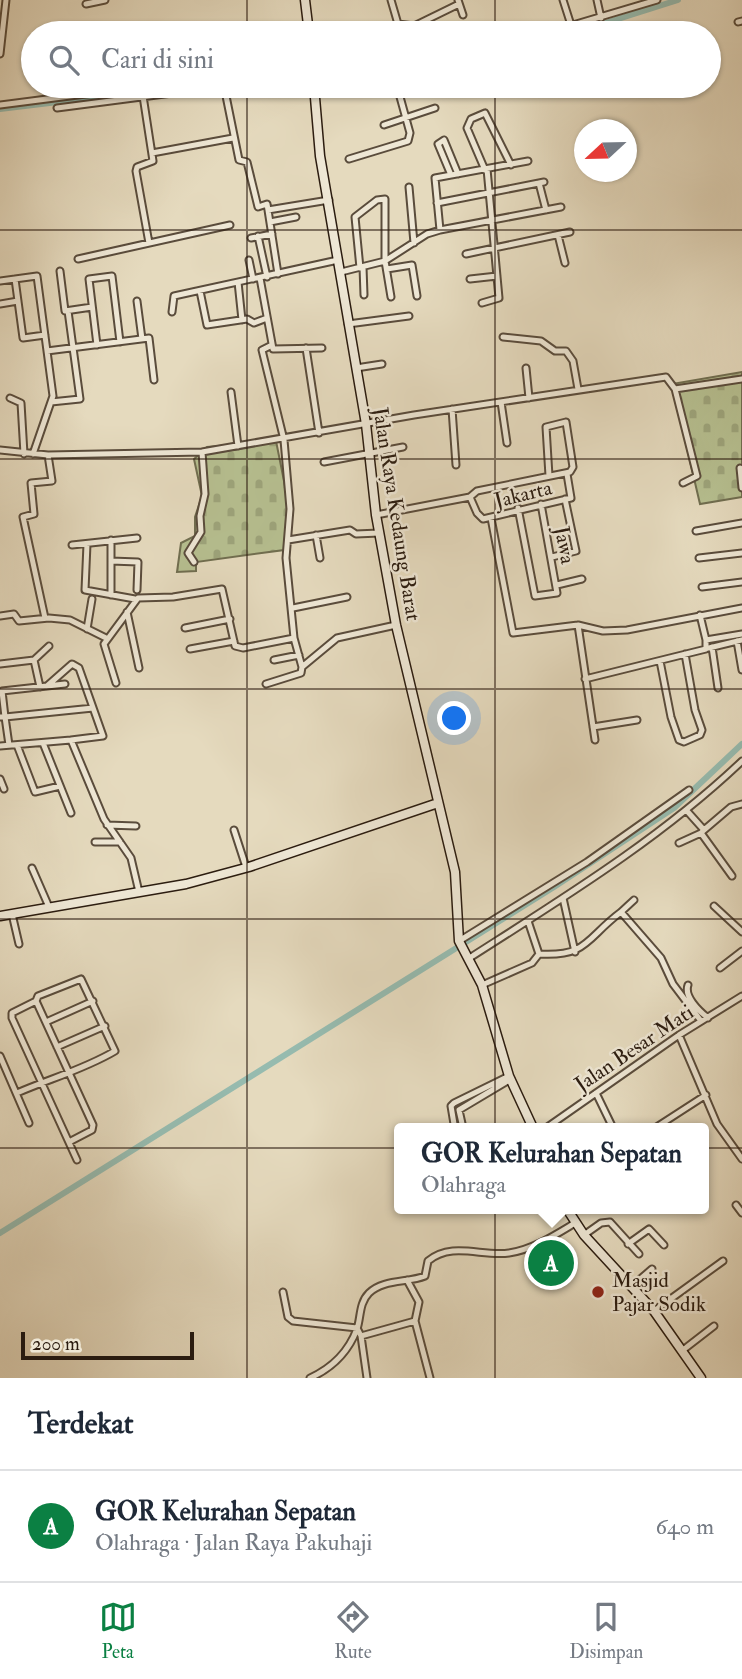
<!DOCTYPE html>
<html lang="id">
<meta charset="utf-8">
<style>
:root{--surface:#fff;--page:#f6f6f7;--text:#1f2937;--muted:#747a83;--line:#e0e1e3;--accent:#0b8043}
body{margin:0;font-family:"IM FELL Double Pica",serif;background:var(--page);color:var(--text)}
.compass{position:absolute;left:574px;top:119px;width:63px;height:63px;border-radius:50%;background:var(--surface);box-shadow:0 2px 5px #0004;rotate:248deg}
.scale{position:absolute;left:21px;bottom:18px;width:173px;box-sizing:border-box;padding-left:7px;border:4px solid #2b1c10;border-top:0;font-size:19px;line-height:24px;white-space:nowrap;color:#2b1c10;-webkit-text-stroke:5px #eee7d5;paint-order:stroke}
.you{position:absolute;left:455px;top:719px;width:24px;height:24px;margin:-18px;border:5px solid #fff;border-radius:50%;background:#1a73e8;box-shadow:0 0 0 10px #1a73e833}
.badge{display:grid;place-items:center;width:46px;height:46px;border-radius:50%;background:var(--accent);color:#fff;font-size:23px;font-weight:700}
.pin{position:absolute;translate:-50% -50%;border:4px solid #fff;box-shadow:0 2px 7px #0006}
.popup{position:absolute;left:394px;top:1123px;width:315px;height:91px;box-sizing:border-box;display:grid;place-content:center;border-radius:7px;background:var(--surface);filter:drop-shadow(0 2px 5px #0005);font-size:23px;white-space:nowrap;color:var(--muted)}
.popup b{font-size:26px;color:var(--text)}
.popup::after{content:'';position:absolute;left:50%;top:100%;margin-left:-14px;border:14px solid transparent;border-top-color:var(--surface)}
.list{margin:0;padding:0;list-style:none}
h2{display:flex;justify-content:space-between;align-items:center;height:91px;margin:0;padding:0 28px;font-size:30px}
h2 small{font-size:23px;font-weight:400;color:var(--muted)}
.list li{display:grid;grid-template-columns:46px 1fr auto;gap:21px;align-items:center;box-sizing:border-box;height:112px;padding:0 28px;border-top:2px solid var(--line)}
.list b{display:block;font-size:26px;white-space:nowrap}
.list p{margin:0;font-size:23px;white-space:nowrap;color:var(--muted)}
.list em{font-size:23px;font-style:normal;color:var(--muted)}
.icon{flex:none;width:38px;height:38px;fill:none;stroke:currentColor;stroke-width:2;stroke-linecap:round;stroke-linejoin:round}
.map{position:relative;flex:none;width:742px;height:1378px;overflow:hidden}
.search{position:absolute;background:var(--surface);box-shadow:0 2px 5px #0004;left:21px;right:21px;top:21px;height:77px;display:flex;align-items:center;gap:18px;box-sizing:border-box;padding:0 24px;border-radius:38px;color:var(--muted);font-size:26px}
.sheet{height:203px;background:var(--surface)}
nav{display:flex;justify-content:space-around;align-items:center;box-sizing:border-box;height:98px;border-top:2px solid var(--line);background:var(--surface);font-size:19px;color:var(--muted)}
nav a{display:grid;justify-items:center;gap:4px}
nav .on{color:var(--accent)}
.map>svg:first-child{display:block}
.cemetery{fill:url(#cemetery-stones);stroke:#706e50;stroke-width:2}
.lines{fill:none;stroke-linecap:round;stroke-linejoin:round}
.canal{stroke:#96bbaf;stroke-width:6}
.street-casing{stroke:#5a4c3c;stroke-width:9}
.secondary-casing{stroke:#2b1c10;stroke-width:11}
.street{stroke:#eee7d5;stroke-width:5}
.secondary{stroke:#eee7d5;stroke-width:8}
.grid{fill:none;stroke:#2b1c10;stroke-width:2;stroke-opacity:0.55}
.poi-dot{fill:#8f2418;stroke:#eee7d5;stroke-width:2.5}
.labels{text-anchor:middle;stroke-width:5;stroke-linejoin:round;paint-order:stroke}
.street-label{font-size:21px;fill:#2b1c10;stroke:#eee7d5}
.poi-label{font-size:21px;fill:#2b1c10;stroke:#eee7d5;text-anchor:start}
</style>
<div class="map">
<svg width="742" height="1378" viewBox="0 0 742 1378">
<defs>
<pattern id="cemetery-stones" width="16" height="16" patternUnits="userSpaceOnUse" patternTransform="scale(1.75)"><rect width="16" height="16" fill="#b6bf90"/><path d="M2 7V4a2 2 0 0 1 4 0v3zM10 15v-3a2 2 0 0 1 4 0v3z" fill="#9da47b"/></pattern>
</defs>
<rect width="100%" height="100%" fill="#e5dabe"/>
<filter id="stains"><feTurbulence type="fractalNoise" baseFrequency=".00286" numOctaves="4"/><feColorMatrix values="0 0 0 0 .2 0 0 0 0 .09 0 0 0 0 .02 0 0 0 .5 -.17"/></filter>
<radialGradient id="worn" r=".72"><stop offset=".6" stop-color="#630" stop-opacity="0"/><stop offset="1" stop-color="#630" stop-opacity=".3"/></radialGradient>
<path class="cemetery" d="M 742,372 L 742,497 L 700,504 L 672,384 Z
M 276,441 L 290,511 L 284,550 L 196,562 L 196,571 L 177,572 L 181,543 L 195,536 L 195,517 L 202,496 L 194,459 L 207,447 L 229,445 L 234,450 Z"/>
<g class="lines">
<path class="canal" d="M 574,33 L 678,0
M 0,109 L 190,86
M 0,1233 L 554,887 L 674,808 L 742,744"/>
<defs>
<path id="street" d="M 391,0 L 398,24 L 414,26 L 459,4
M 458,0 L 463,15
M 563,0 L 571,25
M 597,0 L 601,18
M 86,4 L 105,0
M 738,22 L 742,21
M 546,33 L 657,0
M 0,54 L 6,0
M 224,86 L 239,160 L 247,162 L 258,207 L 267,204 L 268,210
M 143,96 L 153,161 L 137,167 L 136,171 L 149,243
M 0,105 L 148,86
M 57,108 L 226,86
M 384,125 L 435,108
M 152,153 L 233,138
M 349,159 L 408,141 L 410,133 L 397,86
M 485,170 L 467,128 L 471,119 L 485,113 L 511,165
M 451,175 L 438,144 L 444,140 L 458,174
M 539,183 L 546,210
M 409,187 L 414,243
M 437,203 L 544,182
M 270,222 L 296,217
M 440,230 L 435,178 L 528,161
M 558,235 L 565,263
M 258,236 L 267,277
M 251,238 L 272,234
M 466,254 L 570,232
M 78,259 L 230,225
M 249,260 L 253,279
M 363,267 L 364,295
M 360,268 L 355,217 L 377,200 L 385,199 L 385,261 L 391,297
M 387,269 L 412,265 L 417,296
M 60,271 L 65,311 L 92,307
M 341,272 L 385,261 L 427,234 L 440,230 L 561,207
M 278,274 L 268,210 L 329,200
M 260,278 L 273,349 L 322,348
M 15,279 L 23,338 L 45,335
M 470,279 L 497,276
M 0,281 L 37,276 L 53,396 L 33,454
M 238,282 L 242,320
M 200,291 L 207,325 L 247,319 L 254,323 L 267,318
M 137,301 L 142,339
M 482,303 L 499,298 L 487,169
M 0,304 L 18,301
M 172,312 L 174,296 L 338,260
M 348,324 L 409,316
M 503,337 L 541,341 L 555,351 L 566,351 L 573,361 L 578,389
M 97,345 L 89,279 L 112,276 L 120,342
M 272,345 L 262,350 L 284,440 L 290,509 L 286,558 L 294,638 L 302,667
M 306,348 L 319,433
M 47,351 L 149,338 L 154,380
M 356,368 L 382,364
M 526,368 L 529,398
M 675,389 L 697,476 L 683,483
M 231,392 L 238,446
M 10,398 L 21,403 L 24,454
M 51,402 L 80,399 L 68,311
M 501,402 L 507,443
M 452,409 L 456,465
M 0,450 L 48,455 L 202,452 L 414,415 L 666,377 L 675,389 L 742,379
M 324,462 L 403,447
M 740,468 L 742,488
M 470,497 L 477,513 L 483,519 L 571,498 L 567,474
M 518,508 L 535,596 L 557,593 L 541,504
M 376,515 L 470,497 L 477,491 L 570,472 L 573,467 L 566,422 L 546,427 L 549,476
M 491,518 L 513,633 L 578,625 L 603,631 L 627,630 L 742,608
M 696,531 L 742,523
M 316,535 L 320,558
M 111,540 L 111,595
M 288,540 L 350,530 L 356,534 L 379,533
M 87,544 L 85,590 L 135,599
M 72,545 L 137,538
M 552,557 L 576,551 L 565,499
M 699,558 L 742,553
M 111,561 L 138,562 L 137,590
M 194,562 L 188,553 L 201,532 L 200,516 L 205,494 L 202,452
M 557,585 L 582,579
M 702,587 L 742,582
M 293,608 L 347,597
M 127,612 L 139,668
M 700,615 L 706,640
M 0,616 L 14,614 L 19,621 L 49,618 L 70,620 L 106,638
M 45,618 L 23,517 L 34,514 L 31,483 L 52,481 L 48,455
M 578,625 L 595,740
M 185,628 L 230,619
M 87,629 L 92,599
M 737,641 L 742,670
M 712,647 L 718,688
M 709,648 L 742,640
M 190,649 L 234,641
M 34,660 L 40,687
M 274,660 L 299,655
M 660,661 L 671,717 L 679,740 L 684,742 L 700,735 L 702,730 L 695,710 L 685,654
M 0,664 L 34,660 L 49,646
M 585,679 L 706,649 L 706,640 L 742,634
M 116,683 L 104,644 L 138,598 L 173,597 L 222,589 L 235,646 L 243,648 L 294,638
M 266,684 L 301,673 L 302,667 L 337,638 L 396,625
M 47,686 L 72,664 L 79,668 L 103,736 L 71,740
M 2,691 L 65,684
M 0,717 L 5,717 L 2,691
M 593,727 L 637,720
M 43,743 L 71,813
M 9,745 L 5,717 L 93,708
M 17,745 L 35,792 L 60,786
M 0,746 L 71,740 L 104,819 L 131,858 L 139,892
M 0,779 L 4,789
M 687,811 L 704,830 L 701,833 L 732,876
M 107,825 L 136,826
M 234,830 L 246,867
M 704,830 L 731,807 L 742,804
M 95,842 L 120,842
M 679,843 L 701,833
M 32,868 L 49,907
M 563,898 L 575,952
M 714,906 L 742,932
M 621,912 L 634,900
M 12,914 L 19,944
M 528,921 L 539,954 C 588,957 586,938 621,912 L 661,958 L 673,984 L 701,1021
M 459,941 L 587,862 L 689,790
M 468,959 C 563,898 660,839 742,761
M 720,968 L 742,951
M 482,985 L 532,963 L 539,954
M 688,985 C 684,996 698,1010 708,1018
M 36,1001 L 93,1125 L 92,1130 L 69,1142
M 46,1022 L 93,1001
M 679,1035 L 717,1124 L 742,1159
M 57,1047 L 105,1026
M 0,1056 L 29,1123
M 17,1093 C 49,1079 85,1069 115,1051 L 81,979 L 38,996 L 36,1001 L 12,1013 L 12,1018 L 77,1160
M 596,1093 L 613,1128
M 450,1128 L 454,1124 L 451,1106 L 454,1103 L 509,1076
M 463,1128 L 459,1110 L 511,1079
M 546,1128 L 679,1035 L 742,996
M 655,1128 L 706,1095
M 736,1205 L 742,1213
M 584,1235 L 601,1223 L 610,1222 L 639,1254
M 628,1244 L 649,1229 L 664,1245
M 407,1280 L 419,1302 L 415,1321 L 430,1378
M 631,1287 L 652,1269
M 283,1292 L 288,1317 L 293,1321 L 357,1328 L 361,1336 L 415,1321
M 654,1311 L 723,1261
M 361,1336 L 367,1378
M 683,1350 L 714,1326
M 310,1378 C 332,1368 348,1353 357,1329 C 361,1317 359,1303 369,1293 C 383,1279 408,1283 425,1276 L 428,1261 C 452,1241 482,1257 509,1253 C 532,1250 555,1235 575,1223"/>
<path id="secondary" d="M 305,0 L 309,33
M 314,86 L 320,156 L 366,424 L 376,515 L 396,625 L 455,872 L 459,941 L 482,985 L 509,1076 L 533,1128
M 0,916 L 186,884 L 249,867 L 438,803
M 567,1209 L 584,1235 L 654,1311 L 701,1378"/>
</defs>
<use href="#street" class="street-casing"/>
<use href="#secondary" class="secondary-casing"/>
<use href="#street" class="street"/>
<use href="#secondary" class="secondary"/>
</g>
<path class="grid" d="M 247,0 L 247,33M 495,0 L 495,33M 247,86 L 247,1378M 495,86 L 495,1378M 0,230 L 742,230M 0,459 L 742,459M 0,689 L 742,689M 0,919 L 742,919M 0,1148 L 742,1148"/>
<circle class="poi-dot" cx="598" cy="1292" r="7"/>
<g class="labels">
<g class="street-label">
<text transform="translate(523 494) rotate(-14)" y="7">Jakarta</text>
<text transform="translate(397 514) rotate(81)" y="7">Jalan Raya Kedaung Barat</text>
<text transform="translate(565 545) rotate(79)" y="7">Jawa</text>
<text transform="translate(634 1048) rotate(-34)" y="7">Jalan Besar Mati</text>
</g>
<g class="poi-label">
<text x="612" y="1287">Masjid<tspan x="612" dy="24">Pajar Sodik</tspan></text>
</g>
</g>
<rect width="100%" height="100%" filter="url(#stains)"/>
<rect width="100%" height="100%" fill="url(#worn)"/>
</svg>
<svg class="compass" viewBox="-18 -18 36 36"><path d="M0-13l5 13h-10z" fill="#e53935"/><path d="M0 13l5-13h-10z" fill="#747a83"/></svg>
<div class="scale">200 m</div>
<div class="you"></div>
<div class="pin badge" style="left:551px;top:1263px">A</div>
<div class="popup"><b>GOR Kelurahan Sepatan</b>Olahraga</div>
<div class="search"><svg class="icon" aria-label="search" viewBox="0 0 24 24"><circle cx="10" cy="10" r="6"/><path d="M15 15l6 6"/></svg>Cari di sini</div>
</div>
<section class="sheet">
<h2>Terdekat<small></small></h2>
<ul class="list">
<li><span class="badge">A</span><div><b>GOR Kelurahan Sepatan</b><p>Olahraga · Jalan Raya Pakuhaji</p></div><em>640 m</em></li>
</ul>
</section>
<nav>
<a class="on"><svg class="icon" aria-label="map" viewBox="0 0 24 24"><path d="M3 6l6-2 6 2 6-2v14l-6 2-6-2-6 2zM9 4v14M15 6v14"/></svg>Peta</a>
<a><svg class="icon" aria-label="directions" viewBox="0 0 24 24"><path d="M12 3l9 9-9 9-9-9zM9 14v-3h6M13 9l2 2-2 2"/></svg>Rute</a>
<a><svg class="icon" aria-label="saved" viewBox="0 0 24 24"><path d="M7 4h10v16l-5-4-5 4z"/></svg>Disimpan</a>
</nav>
